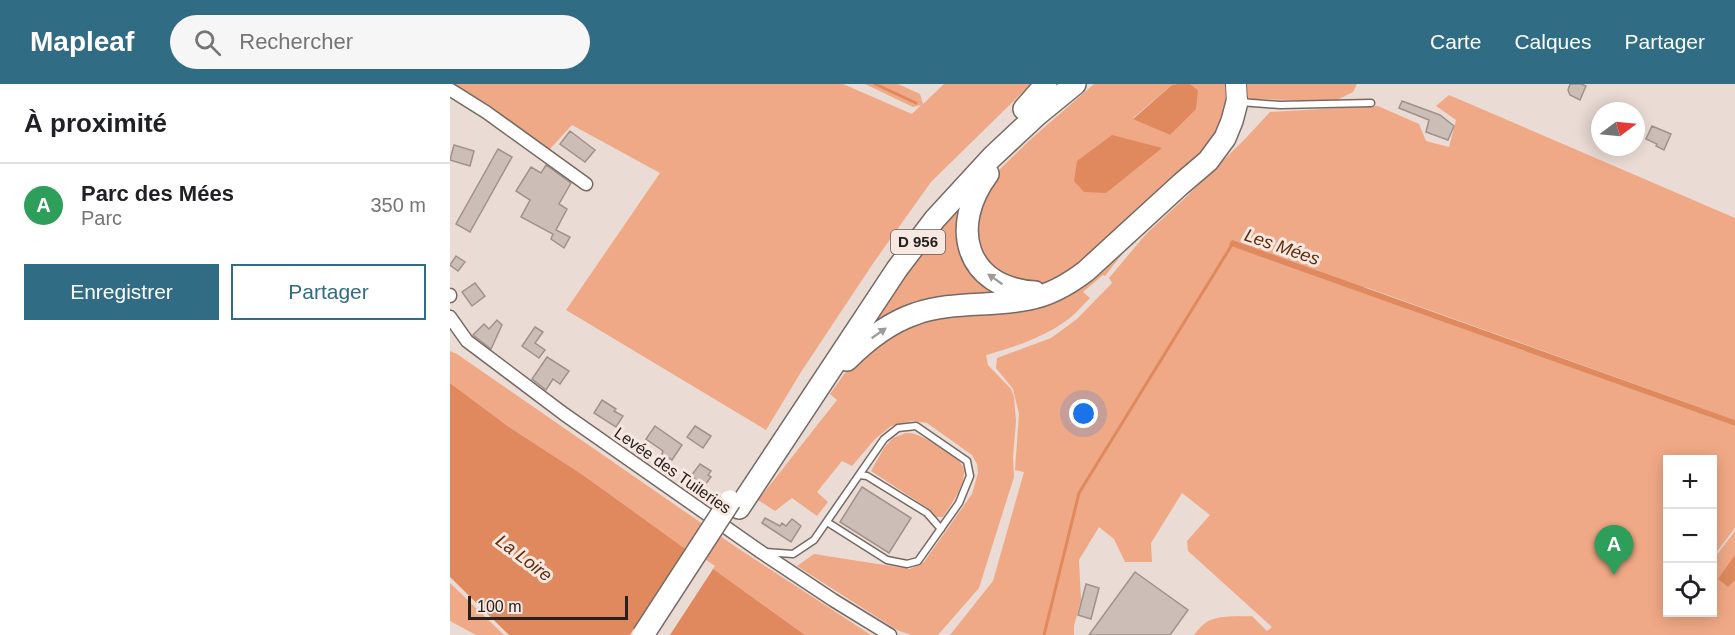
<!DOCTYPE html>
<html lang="fr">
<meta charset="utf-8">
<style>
:root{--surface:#fff;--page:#f6f6f6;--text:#202124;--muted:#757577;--line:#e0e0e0;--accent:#306c83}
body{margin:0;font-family:Helvetica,sans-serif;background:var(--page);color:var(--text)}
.controls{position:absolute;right:18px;bottom:18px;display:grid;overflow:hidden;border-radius:0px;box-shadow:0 3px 15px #0003}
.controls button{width:54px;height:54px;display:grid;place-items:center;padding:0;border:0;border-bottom:2px solid var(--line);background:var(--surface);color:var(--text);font:30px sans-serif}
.compass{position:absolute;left:1141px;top:18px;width:54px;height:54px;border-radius:50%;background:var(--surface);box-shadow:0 3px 15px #0003;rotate:74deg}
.scale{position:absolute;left:18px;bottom:15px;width:160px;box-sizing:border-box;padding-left:6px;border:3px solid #26201e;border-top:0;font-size:16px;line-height:21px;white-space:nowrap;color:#26201e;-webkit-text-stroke:4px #f7e8e1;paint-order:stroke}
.you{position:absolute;left:634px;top:330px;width:21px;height:21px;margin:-15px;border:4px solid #fff;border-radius:50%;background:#1a73e8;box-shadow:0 0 0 9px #1a73e833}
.badge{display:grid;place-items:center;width:39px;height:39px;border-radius:50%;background:var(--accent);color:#fff;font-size:20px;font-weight:700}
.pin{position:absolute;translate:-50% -50px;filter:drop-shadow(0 2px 3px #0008)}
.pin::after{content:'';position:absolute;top:32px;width:21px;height:18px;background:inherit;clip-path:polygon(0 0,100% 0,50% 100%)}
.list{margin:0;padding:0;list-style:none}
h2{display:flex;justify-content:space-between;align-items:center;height:78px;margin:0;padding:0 24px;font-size:26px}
h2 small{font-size:20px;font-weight:400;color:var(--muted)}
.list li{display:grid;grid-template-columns:39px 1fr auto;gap:18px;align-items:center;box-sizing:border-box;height:84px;padding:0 24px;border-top:2px solid var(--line)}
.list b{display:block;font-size:22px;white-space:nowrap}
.list p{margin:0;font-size:20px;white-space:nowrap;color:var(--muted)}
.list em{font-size:20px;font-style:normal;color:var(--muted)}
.actions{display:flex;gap:12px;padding:18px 24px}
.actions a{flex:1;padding:14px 0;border:2px solid var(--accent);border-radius:0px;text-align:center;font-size:21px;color:var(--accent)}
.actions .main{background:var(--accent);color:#fff}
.icon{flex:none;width:33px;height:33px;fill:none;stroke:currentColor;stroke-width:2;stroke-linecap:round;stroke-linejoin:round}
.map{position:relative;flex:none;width:1285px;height:551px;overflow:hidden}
header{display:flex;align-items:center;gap:36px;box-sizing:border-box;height:84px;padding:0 30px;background:var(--accent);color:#fff}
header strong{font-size:28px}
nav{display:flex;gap:33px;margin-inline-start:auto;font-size:21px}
.search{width:420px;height:54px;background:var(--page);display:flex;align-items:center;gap:15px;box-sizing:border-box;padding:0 21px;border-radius:33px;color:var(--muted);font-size:22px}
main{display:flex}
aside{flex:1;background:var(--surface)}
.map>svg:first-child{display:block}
.green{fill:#f0a986;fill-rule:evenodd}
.water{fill:#e0895e}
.pier{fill:#eadbd4}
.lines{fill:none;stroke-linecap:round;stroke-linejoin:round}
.stream{stroke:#e0895e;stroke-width:3}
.building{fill:#ccbeb7;stroke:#a0928b;stroke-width:1.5}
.service-casing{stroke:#766963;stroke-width:9}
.minor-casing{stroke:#766963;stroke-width:15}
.primary-casing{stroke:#766963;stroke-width:22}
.trunk-casing{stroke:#766963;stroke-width:24}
.service{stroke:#fff;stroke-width:6}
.minor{stroke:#fff;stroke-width:12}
.primary{stroke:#fff;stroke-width:20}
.trunk{stroke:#fff;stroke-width:21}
.trunk-bridge-casing{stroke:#766963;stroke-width:24;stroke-linecap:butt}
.trunk-bridge{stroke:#fff;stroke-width:21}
.oneway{fill:#9d9b9a}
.labels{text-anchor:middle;stroke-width:6;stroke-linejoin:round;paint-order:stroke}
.shield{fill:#f7e8e1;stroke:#655c58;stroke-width:1.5}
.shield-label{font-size:15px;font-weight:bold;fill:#26201e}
.street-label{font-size:16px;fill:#26201e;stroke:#f7e8e1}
.water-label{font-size:18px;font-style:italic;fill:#612a09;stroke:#f7e8e1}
</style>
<header>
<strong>Mapleaf</strong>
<div class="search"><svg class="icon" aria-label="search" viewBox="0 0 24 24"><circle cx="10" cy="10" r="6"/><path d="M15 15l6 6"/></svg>Rechercher</div>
<nav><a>Carte</a><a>Calques</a><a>Partager</a></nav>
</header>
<main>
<aside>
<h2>À proximité<small></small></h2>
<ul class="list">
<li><span class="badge" style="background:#2e9e5b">A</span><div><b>Parc des Mées</b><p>Parc</p></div><em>350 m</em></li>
</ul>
<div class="actions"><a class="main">Enregistrer</a><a>Partager</a></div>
</aside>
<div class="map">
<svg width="1285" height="551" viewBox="0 0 1285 551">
<rect width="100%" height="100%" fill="#eadbd4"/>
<path class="green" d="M 6,0 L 393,0 L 462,30 L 471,21 L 463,23 L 415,0 L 448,0 L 470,10 L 473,20 L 494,0 L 581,0 L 481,98 L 424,178 L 351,288 L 316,346 L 116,226 L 210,89 L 122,41 L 99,66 L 7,2 Z
M 644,0 L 727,0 L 722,1 L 683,34 L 720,51 L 748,6 L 740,0 L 777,0 L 777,21 L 770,43 L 753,69 L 630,182 L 608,196 L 580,202 L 536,181 L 521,149 L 533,107 L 547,88 L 581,55 Z
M 794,0 L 907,0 L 903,8 L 885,17 L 802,15 L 794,12 Z
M 999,11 L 1285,134 L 1285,336 L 918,204 L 881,197 L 1285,342 L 1285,444 L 1266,469 L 1268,469 L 1285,447 L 1285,551 L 744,551 C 747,547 750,543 754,540 C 766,530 787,533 802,532 L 817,547 L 822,543 L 738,467 L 737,457 L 760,431 L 732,409 L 701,459 L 702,478 L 675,478 L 664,455 L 649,443 L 629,476 L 631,516 L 624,542 L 624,551 L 500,551 L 543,497 L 574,388 L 565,386 L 569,330 L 563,305 L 546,284 L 547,274 L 601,254 L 627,235 L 662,199 L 659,194 L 696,150 L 736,113 L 795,55 L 820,28 L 928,22 L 969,40 L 976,57 L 999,63 L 1006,36 L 986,22 ZM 1218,376 L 1262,376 L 1262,528 L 1218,528 Z
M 513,116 L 509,148 L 561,211 L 412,255 L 467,174 Z
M 690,147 L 655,192 L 653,191 L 633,208 L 640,214 C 634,220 627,228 620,234 C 595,253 565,263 536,271 L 538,281 L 561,305 L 564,313 L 566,337 L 563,373 L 564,393 L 529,504 L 488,551 L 461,551 L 447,546 L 347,482 L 364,470 L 460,485 L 474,478 L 522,410 L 528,389 L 527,380 L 522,371 L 477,339 L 462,337 L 441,342 L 425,355 L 402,382 L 392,377 L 367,408 L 378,418 L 367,432 L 342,414 L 325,427 L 308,416 L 387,316 L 380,310 L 407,272 L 469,232 L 586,220 Z
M 0,267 L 7,270 L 286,463 L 421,551 L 355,551 L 133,391 L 59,343 L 0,299 Z
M 456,349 C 469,349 480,357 490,364 C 496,368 505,372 510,378 C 523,392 501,420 493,433 L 486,433 L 479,425 L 421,387 L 434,364 L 443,354 Z
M 0,499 L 54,551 L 26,551 L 0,537 Z"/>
<path class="water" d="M 727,0 L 740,0 L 748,6 L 746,25 L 720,51 L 683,35 L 722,1 Z
M 662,51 L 712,64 L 656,109 L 634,108 L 624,97 L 627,77 Z
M 782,156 L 1285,336 L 1285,342 L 781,162 L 779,160 Z
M 0,299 L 59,343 L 133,391 L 355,551 L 59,551 L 0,493 Z
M 1285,471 L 1285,496 L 1278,503 L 1268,495 Z"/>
<path class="pier" d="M 237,463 L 265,482 L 220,551 L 180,551 Z"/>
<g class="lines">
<path class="stream" d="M 425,0 L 466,19
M 594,551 L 629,409 L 783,159"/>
</g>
<path class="building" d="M 1120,0 L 1131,0 L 1136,2 L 1130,16 L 1120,11 L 1118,6 Z
M 952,17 L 990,31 L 1004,42 L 998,56 L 976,48 L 979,36 L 949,24 Z
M 1202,42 L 1221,50 L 1214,66 L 1206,62 L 1207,60 L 1196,55 Z
M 120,47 L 145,66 L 135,78 L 110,60 Z
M 4,61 L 24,67 L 20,82 L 0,76 Z
M 48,65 L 62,73 L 20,148 L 6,140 Z
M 96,81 L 121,99 L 109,120 L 117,125 L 106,146 L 120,153 L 114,164 L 101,155 L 103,150 L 71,133 L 80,116 L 66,107 L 81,83 L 91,89 Z
M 6,172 L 15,178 L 8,187 L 0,181 Z
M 25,199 L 35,212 L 22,222 L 12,208 Z
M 47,236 L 52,241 L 41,265 L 23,251 L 34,240 L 39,245 Z
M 85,243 L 93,248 L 85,259 L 95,266 L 89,274 L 72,262 Z
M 97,273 L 119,287 L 110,300 L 103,295 L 96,306 L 82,295 Z
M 152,316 L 166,325 L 164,327 L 173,332 L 166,343 L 144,329 Z
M 205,342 L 232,361 L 222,376 L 212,370 L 213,367 L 196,355 Z
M 245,342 L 261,352 L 253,364 L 237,353 Z
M 250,380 L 261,387 L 258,391 L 261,393 L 254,402 L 241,392 Z
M 412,403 L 461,434 L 439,469 L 390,438 Z
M 315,434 L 330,442 L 332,439 L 336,442 L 342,435 L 351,442 L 341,458 L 312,439 Z
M 685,488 L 738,526 L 720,551 L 639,551 Z
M 636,500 L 649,504 L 641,535 L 628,531 Z"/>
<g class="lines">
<defs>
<path id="service" d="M 790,18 L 830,21 L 921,19
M 409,391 L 417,392 L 477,429 L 491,445
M 315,468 L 343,470 L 364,456 L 434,355 L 448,344 L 466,342 L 517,377 L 520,392 L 509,419 L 468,477 L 457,480 L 437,476 L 377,438"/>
<path id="minor" d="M 1,6 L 36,28 L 136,100
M 0,211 L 0,212
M 0,233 L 17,257 L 114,330 L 311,468 L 383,516 L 440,551"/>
<path id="primary" d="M 786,0 L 787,18"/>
<path id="trunk" d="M 574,25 L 596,0
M 538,90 C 499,142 515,204 585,208
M 397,276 C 416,257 438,239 465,230 C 501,217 541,223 579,215 C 601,211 619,200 636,187 L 731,100 L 758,77 L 775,54 L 782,37 L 787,18
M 289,424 L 447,185 L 485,135 L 542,73 L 587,31 L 625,0"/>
</defs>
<use href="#service" class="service-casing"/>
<use href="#minor" class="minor-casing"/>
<use href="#primary" class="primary-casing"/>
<use href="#trunk" class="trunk-casing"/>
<use href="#service" class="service"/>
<use href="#minor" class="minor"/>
<use href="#primary" class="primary"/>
<use href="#trunk" class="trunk"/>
<defs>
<path id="trunk-bridge" d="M 193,551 L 280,417"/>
</defs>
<use href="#trunk-bridge" class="trunk-bridge-casing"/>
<use href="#trunk-bridge" class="trunk-bridge"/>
</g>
<defs><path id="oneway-solid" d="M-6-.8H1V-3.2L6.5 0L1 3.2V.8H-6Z" transform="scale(1.5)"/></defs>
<g class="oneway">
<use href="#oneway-solid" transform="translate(545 195) rotate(-145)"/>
<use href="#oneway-solid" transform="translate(429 249) rotate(-35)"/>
</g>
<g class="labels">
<rect class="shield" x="441" y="146" width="54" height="24" rx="4.5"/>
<g class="shield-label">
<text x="468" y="163">D 956</text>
</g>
<g class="street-label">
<text transform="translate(223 386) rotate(35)" y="6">Levée des Tuileries</text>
</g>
<g class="water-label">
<text transform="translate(832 163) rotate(19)" y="6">Les Mées</text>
<text transform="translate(74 474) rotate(37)" y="6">La Loire</text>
</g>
</g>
</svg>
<div class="controls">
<button>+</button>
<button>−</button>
<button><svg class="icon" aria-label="locate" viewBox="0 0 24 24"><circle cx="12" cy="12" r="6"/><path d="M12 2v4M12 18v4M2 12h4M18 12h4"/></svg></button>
</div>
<svg class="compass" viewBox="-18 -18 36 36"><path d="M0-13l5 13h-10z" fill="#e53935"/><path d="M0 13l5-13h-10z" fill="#757577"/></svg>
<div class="scale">100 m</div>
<div class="you"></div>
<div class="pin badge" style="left:1164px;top:491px;background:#2e9e5b">A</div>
</div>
</main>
